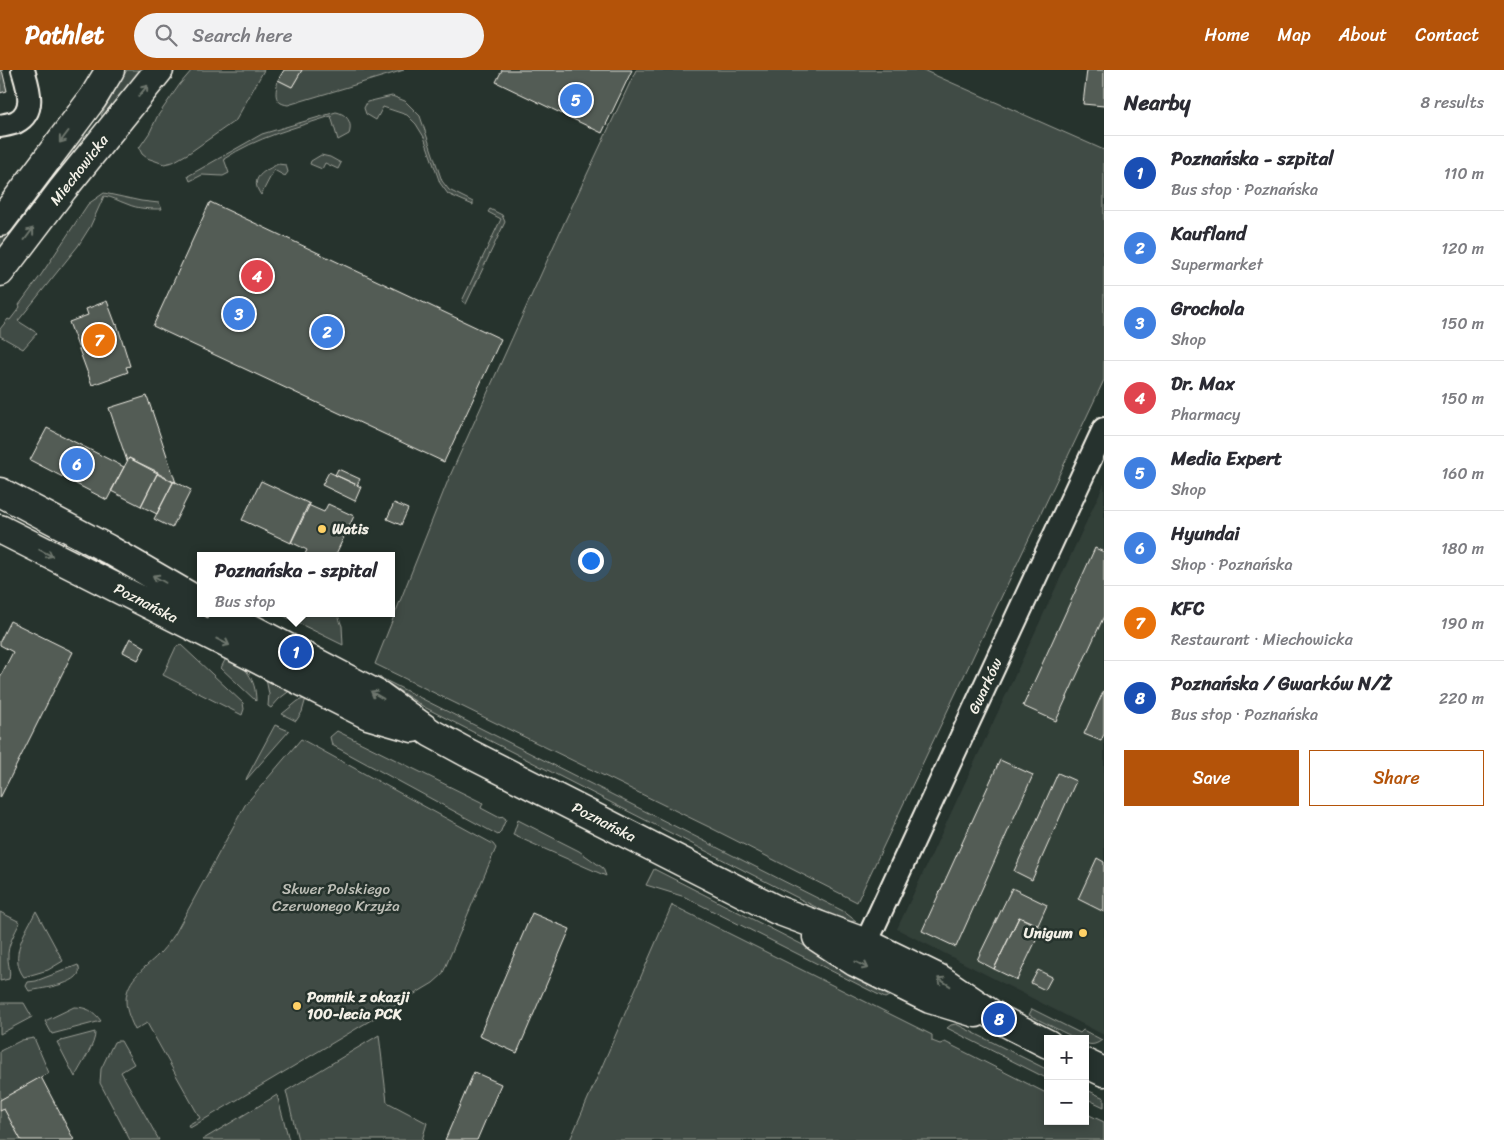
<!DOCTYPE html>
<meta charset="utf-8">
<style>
:root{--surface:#fff;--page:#f2f2f3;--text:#2b2b33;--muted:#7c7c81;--line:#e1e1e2;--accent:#b45309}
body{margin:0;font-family:Sriracha,sans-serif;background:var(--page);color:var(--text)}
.controls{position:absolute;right:15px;bottom:15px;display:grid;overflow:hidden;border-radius:0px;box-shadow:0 2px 8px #0003}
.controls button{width:45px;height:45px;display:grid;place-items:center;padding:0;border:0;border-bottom:1px solid var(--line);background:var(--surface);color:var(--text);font:25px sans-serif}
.you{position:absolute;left:590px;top:490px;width:18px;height:18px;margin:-12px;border:4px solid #fff;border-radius:50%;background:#1a73e8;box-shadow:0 0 0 8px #1a73e833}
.badge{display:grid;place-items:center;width:32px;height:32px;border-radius:50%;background:var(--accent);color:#fff;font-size:16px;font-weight:700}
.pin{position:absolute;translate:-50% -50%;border:2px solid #fff;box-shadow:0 1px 5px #0006}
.popup{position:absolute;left:197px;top:482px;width:198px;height:65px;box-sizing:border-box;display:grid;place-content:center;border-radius:0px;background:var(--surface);filter:drop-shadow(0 1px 4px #0005);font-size:16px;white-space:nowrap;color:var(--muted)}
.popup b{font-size:19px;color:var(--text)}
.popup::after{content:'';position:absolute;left:50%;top:100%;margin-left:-10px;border:10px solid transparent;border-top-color:var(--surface)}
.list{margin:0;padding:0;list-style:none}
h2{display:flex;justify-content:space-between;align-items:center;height:65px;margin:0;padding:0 20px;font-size:21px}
h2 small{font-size:16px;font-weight:400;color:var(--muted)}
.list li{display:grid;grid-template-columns:32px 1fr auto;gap:15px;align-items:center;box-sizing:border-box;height:75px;padding:0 20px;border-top:1px solid var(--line)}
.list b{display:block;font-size:19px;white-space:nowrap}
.list p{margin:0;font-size:16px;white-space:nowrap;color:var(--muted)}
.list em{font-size:16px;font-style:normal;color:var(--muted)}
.actions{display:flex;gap:10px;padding:15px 20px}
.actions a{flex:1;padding:11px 0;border:1px solid var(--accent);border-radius:0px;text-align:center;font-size:18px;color:var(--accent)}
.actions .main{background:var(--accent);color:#fff}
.icon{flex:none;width:28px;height:28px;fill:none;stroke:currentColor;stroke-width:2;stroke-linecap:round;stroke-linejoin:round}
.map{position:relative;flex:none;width:1104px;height:1070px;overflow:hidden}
header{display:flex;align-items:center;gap:30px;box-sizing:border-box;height:70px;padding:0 25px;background:var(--accent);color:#fff}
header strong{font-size:24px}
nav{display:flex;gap:28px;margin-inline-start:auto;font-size:18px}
.search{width:350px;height:45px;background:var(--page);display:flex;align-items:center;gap:12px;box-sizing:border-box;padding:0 18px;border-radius:28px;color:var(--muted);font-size:19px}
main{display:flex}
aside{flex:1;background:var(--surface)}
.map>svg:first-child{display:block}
.built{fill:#333f39}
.green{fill:#414b45;stroke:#9a9e96}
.building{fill:#525c55;stroke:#f4f1e8}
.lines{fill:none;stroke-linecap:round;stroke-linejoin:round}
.minor-casing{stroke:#f4f1e8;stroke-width:26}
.tertiary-casing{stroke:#f4f1e8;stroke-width:31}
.secondary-casing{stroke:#f4f1e8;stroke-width:31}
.minor{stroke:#26332d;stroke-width:22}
.tertiary{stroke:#26332d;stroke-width:28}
.secondary{stroke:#26332d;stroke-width:28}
.oneway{stroke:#6e766e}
.poi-dot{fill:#ffd166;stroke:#26332d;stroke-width:2}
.labels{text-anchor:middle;stroke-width:5;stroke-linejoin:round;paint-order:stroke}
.street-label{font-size:15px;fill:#f4f1e8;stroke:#26332d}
.poi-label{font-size:15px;font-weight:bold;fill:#f4f1e8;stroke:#26332d;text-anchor:start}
.park-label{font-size:15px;fill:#bebfb7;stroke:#26332d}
</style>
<header>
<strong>Pathlet</strong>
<div class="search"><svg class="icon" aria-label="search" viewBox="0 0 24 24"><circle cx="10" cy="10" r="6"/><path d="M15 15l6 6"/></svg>Search here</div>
<nav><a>Home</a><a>Map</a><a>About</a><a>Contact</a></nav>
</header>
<main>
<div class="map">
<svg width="1104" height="1070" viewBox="0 0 1104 1070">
<rect width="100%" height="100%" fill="#26332d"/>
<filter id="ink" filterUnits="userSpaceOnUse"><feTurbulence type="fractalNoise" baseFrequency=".02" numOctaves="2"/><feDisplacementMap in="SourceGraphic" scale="10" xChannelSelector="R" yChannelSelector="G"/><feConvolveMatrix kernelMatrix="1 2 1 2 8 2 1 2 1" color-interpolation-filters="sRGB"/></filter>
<g filter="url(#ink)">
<path class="built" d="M 1104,414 L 1104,965 L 897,859 Z"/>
<path class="green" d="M 127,0 L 142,0 L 103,48 L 101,45 Z
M 192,0 L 264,0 L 236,50 L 189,83 L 173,92 L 164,94 L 147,88 L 142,84 L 139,78 L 150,62 L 157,47 L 180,14 Z
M 302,0 L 404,0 L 288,35 C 272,33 276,21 278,10 L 292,17 Z
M 636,0 L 923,0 L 1104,80 L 1104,310 L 857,832 L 711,758 L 375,594 L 449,408 L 565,151 Z
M 392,26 L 405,31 L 420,46 L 442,111 L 449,120 L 473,132 L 473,135 L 448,124 L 440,113 L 424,67 L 416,54 L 407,45 L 383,37 L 376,50 L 366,44 L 364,38 L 367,32 Z
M 336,42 C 347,44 353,53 349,64 L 338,70 L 331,46 C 294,58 257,67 224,89 L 229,103 L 223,106 L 202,105 L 190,111 L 188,106 L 262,64 Z
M 85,61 L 82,78 L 59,108 L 50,102 Z
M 321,85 L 330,87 L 341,93 L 338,99 L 325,93 L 322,99 L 310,94 L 311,91 Z
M 278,94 L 286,95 L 288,102 L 285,106 L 274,100 L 261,125 C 248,107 265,101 278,94 Z
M 44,110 L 53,117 L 0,185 L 0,168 Z
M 104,123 L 141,131 L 159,133 L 162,139 C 150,139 138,139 127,134 C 118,131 113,127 104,126 L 90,157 L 78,176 L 18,251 L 37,263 L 23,279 L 0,266 L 0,259 L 8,249 L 10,250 L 20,237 L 19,235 L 41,205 L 88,134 Z
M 490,139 L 502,145 L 505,152 L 466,234 L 462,231 L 501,149 L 488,142 Z
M 278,543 L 337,543 L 342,556 L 343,575 Z
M 181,575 L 243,633 L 244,639 L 242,645 L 163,605 L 176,577 Z
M 228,584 C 245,597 256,608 256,631 L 221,598 Z
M 265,604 L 292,619 L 279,629 L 271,638 L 268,636 L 269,624 Z
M 377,606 L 843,841 L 856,851 L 845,852 L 424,637 Z
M 306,628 L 302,642 L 296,651 L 282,644 L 298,631 Z
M 275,655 L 289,661 L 246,710 L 247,707 Z
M 337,661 L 483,733 L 481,738 L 500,748 L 502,746 L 506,749 L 500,763 L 498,765 L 332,675 L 330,667 Z
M 301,669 L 493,774 L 496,778 L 442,905 L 433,913 L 190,1058 L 188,1055 L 200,1048 L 147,953 L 135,960 C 131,951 126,941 126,931 C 126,908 147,897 161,882 C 166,876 171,870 175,864 L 245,735 Z
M 518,750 L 579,781 L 603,798 L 606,806 L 513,765 Z
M 654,799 L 893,921 L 889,926 L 885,928 L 685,827 L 646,815 Z
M 672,835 L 932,965 L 932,971 L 940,974 L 945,972 L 1048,1024 L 1048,1051 L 1085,1051 L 1085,1043 L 1104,1052 L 1104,1070 L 570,1070 Z
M 36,841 L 63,891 L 48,900 L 24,907 C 8,886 26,861 36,841 Z
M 0,842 L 20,852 C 15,863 7,875 8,888 C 8,895 11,901 9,909 L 0,911 Z
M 78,895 C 88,914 42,918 29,921 L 26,916 L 28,912 L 36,911 Z
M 0,933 L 24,933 L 32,947 L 0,964 Z
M 74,937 C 86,937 94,941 101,951 L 52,964 L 45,951 Z
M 1032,939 L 1080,963 L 1083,960 L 1102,970 C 1097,974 1092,976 1085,973 L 1085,969 L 1077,969 L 1029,945 Z
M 956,954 L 1048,1000 L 1048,1009 L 947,958 L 951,955 Z
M 95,962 C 96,974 80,996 75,1007 L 57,972 Z
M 379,965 L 387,1032 L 427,1053 L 422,1070 L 298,1070 L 286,1021 Z
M 34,968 L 49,1003 L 0,1030 L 0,981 L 22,970 Z
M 117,971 L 121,971 L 134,994 L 121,1002 L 159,1070 L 130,1070 L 100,1013 L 101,999 L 114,972 Z
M 1085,1019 L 1104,1028 L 1104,1037 L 1085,1028 Z
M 277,1025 L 289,1070 L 202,1070 Z
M 4,1039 L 21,1070 L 0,1070 L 0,1041 Z"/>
<path class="building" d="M 0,0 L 2,0 L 7,21 L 0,23 Z
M 284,0 L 302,0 L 292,17 L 278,10 Z
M 502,0 L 632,0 L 602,63 L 496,12 Z
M 1087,0 L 1104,0 L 1104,36 L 1083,34 Z
M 210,132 L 501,269 L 444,392 L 153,256 Z
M 107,231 L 116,255 L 117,254 L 130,296 L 126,297 L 128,302 L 92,315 L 69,252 L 88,245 L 86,239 Z
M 147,326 L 176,413 L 129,388 L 127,391 L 109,338 Z
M 47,358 L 124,397 L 107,430 L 30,390 Z
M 129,388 L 158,402 L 141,436 L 111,421 Z
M 338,399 L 360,409 L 357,415 L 335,405 Z
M 329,402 L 361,417 L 355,431 L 322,415 Z
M 157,404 L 173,412 L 157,444 L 141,436 Z
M 174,411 L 191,420 L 172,458 L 154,449 Z
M 261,411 L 310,434 L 291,473 L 242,450 Z
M 394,433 L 408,439 L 401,455 L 387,449 Z
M 328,434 L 354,446 L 335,486 L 304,486 L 307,480 L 291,472 L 308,435 L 324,442 Z
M 1095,478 L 1104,482 L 1104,546 L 1056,651 L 1023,636 Z
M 10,551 L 73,582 L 0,728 L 0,607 L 13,582 L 0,575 L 0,571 Z
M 130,568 L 145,577 L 138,590 L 123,582 Z
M 1104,620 L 1104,664 L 1101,671 L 1084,664 Z
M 1000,690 L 1033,705 L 956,877 L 922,861 Z
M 1058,703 L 1076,711 L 1032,810 L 1014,801 Z
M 1097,788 L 1104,792 L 1104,842 L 1078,829 Z
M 1012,818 L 1047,835 L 1038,855 L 1019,847 L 994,899 L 977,890 Z
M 532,843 L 570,859 L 517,983 L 479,966 Z
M 1019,847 L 1042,858 L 1017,910 L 994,899 Z
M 1038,900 L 1052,907 L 1045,920 L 1031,913 Z
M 474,1002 L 501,1014 L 477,1070 L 445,1070 Z
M 41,1007 L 74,1070 L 21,1070 L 4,1039 L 0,1041 L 0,1030 Z"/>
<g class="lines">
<defs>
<path id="minor" d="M 0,56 C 5,55 12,54 16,52 C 37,41 28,17 23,0
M 866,873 L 1104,359"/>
<path id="tertiary" d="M 0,152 L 93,28 L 110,0
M 0,202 L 63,119 L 159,0"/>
<path id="secondary" d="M 0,422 L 108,479 L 201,533
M 0,459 L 368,645 L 413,658
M 221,543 L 380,626 L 431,663 L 466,682 L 777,840 L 866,873 L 940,909 L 999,949 L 1048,974
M 817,867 L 855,892 L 930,929 L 976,943
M 1085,993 L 1104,1002"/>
</defs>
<use href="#minor" class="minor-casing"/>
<use href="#tertiary" class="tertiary-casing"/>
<use href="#secondary" class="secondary-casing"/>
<use href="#minor" class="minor"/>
<use href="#tertiary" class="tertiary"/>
<use href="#secondary" class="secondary"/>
</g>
<defs><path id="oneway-shaft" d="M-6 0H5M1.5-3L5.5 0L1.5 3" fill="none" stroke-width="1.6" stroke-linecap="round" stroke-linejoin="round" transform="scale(1.25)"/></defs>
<g class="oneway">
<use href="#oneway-shaft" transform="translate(143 21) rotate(-51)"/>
<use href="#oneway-shaft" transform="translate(64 67) rotate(127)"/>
<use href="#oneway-shaft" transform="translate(29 164) rotate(-53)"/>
<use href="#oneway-shaft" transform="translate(46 483) rotate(27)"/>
<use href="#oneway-shaft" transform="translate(159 509) rotate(-150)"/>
<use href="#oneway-shaft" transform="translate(223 572) rotate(27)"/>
<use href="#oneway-shaft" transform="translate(377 625) rotate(-149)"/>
<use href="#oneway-shaft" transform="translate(862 895) rotate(27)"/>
<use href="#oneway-shaft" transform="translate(944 912) rotate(-147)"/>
</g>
</g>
<g class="poi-dot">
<circle cx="322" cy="459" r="5"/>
<circle cx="1083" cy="863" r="5"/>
<circle cx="297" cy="936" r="5"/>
</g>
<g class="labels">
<g class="street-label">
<text transform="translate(79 100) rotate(-52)" y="5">Miechowicka</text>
<text transform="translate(146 533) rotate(27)" y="5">Poznańska</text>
<text transform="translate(985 616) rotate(-65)" y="5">Gwarków</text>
<text transform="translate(604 752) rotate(27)" y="5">Poznańska</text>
</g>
<g class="poi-label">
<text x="332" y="464">Watis</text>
<text x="1073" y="868" text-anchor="end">Unigum</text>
<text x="307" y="932">Pomnik z okazji<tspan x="307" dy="17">100-lecia PCK</tspan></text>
</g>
<g class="park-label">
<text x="336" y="824">Skwer Polskiego<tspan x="336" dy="17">Czerwonego Krzyża</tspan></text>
</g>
</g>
</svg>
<div class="controls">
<button>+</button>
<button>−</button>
</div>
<div class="you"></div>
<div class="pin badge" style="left:296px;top:582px;background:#1a4fb4">1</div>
<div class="popup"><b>Poznańska - szpital</b>Bus stop</div>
<div class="pin badge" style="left:327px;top:262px;background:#3f7fe0">2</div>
<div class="pin badge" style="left:239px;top:244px;background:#3f7fe0">3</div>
<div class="pin badge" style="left:257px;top:206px;background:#e0444e">4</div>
<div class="pin badge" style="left:576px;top:30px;background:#3f7fe0">5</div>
<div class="pin badge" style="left:77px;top:394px;background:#3f7fe0">6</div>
<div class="pin badge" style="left:99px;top:270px;background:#e8710a">7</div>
<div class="pin badge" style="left:999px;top:949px;background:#1a4fb4">8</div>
</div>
<aside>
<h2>Nearby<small>8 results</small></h2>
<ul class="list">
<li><span class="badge" style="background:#1a4fb4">1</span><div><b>Poznańska - szpital</b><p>Bus stop · Poznańska</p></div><em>110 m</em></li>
<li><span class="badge" style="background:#3f7fe0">2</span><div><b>Kaufland</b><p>Supermarket</p></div><em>120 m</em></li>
<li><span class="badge" style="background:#3f7fe0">3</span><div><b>Grochola</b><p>Shop</p></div><em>150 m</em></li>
<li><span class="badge" style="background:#e0444e">4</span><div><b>Dr. Max</b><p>Pharmacy</p></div><em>150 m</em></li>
<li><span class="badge" style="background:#3f7fe0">5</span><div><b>Media Expert</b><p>Shop</p></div><em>160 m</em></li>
<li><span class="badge" style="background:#3f7fe0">6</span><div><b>Hyundai</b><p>Shop · Poznańska</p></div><em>180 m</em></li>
<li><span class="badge" style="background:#e8710a">7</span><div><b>KFC</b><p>Restaurant · Miechowicka</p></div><em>190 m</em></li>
<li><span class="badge" style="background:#1a4fb4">8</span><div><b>Poznańska / Gwarków N/Ż</b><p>Bus stop · Poznańska</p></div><em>220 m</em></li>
</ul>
<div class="actions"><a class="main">Save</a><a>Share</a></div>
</aside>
</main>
